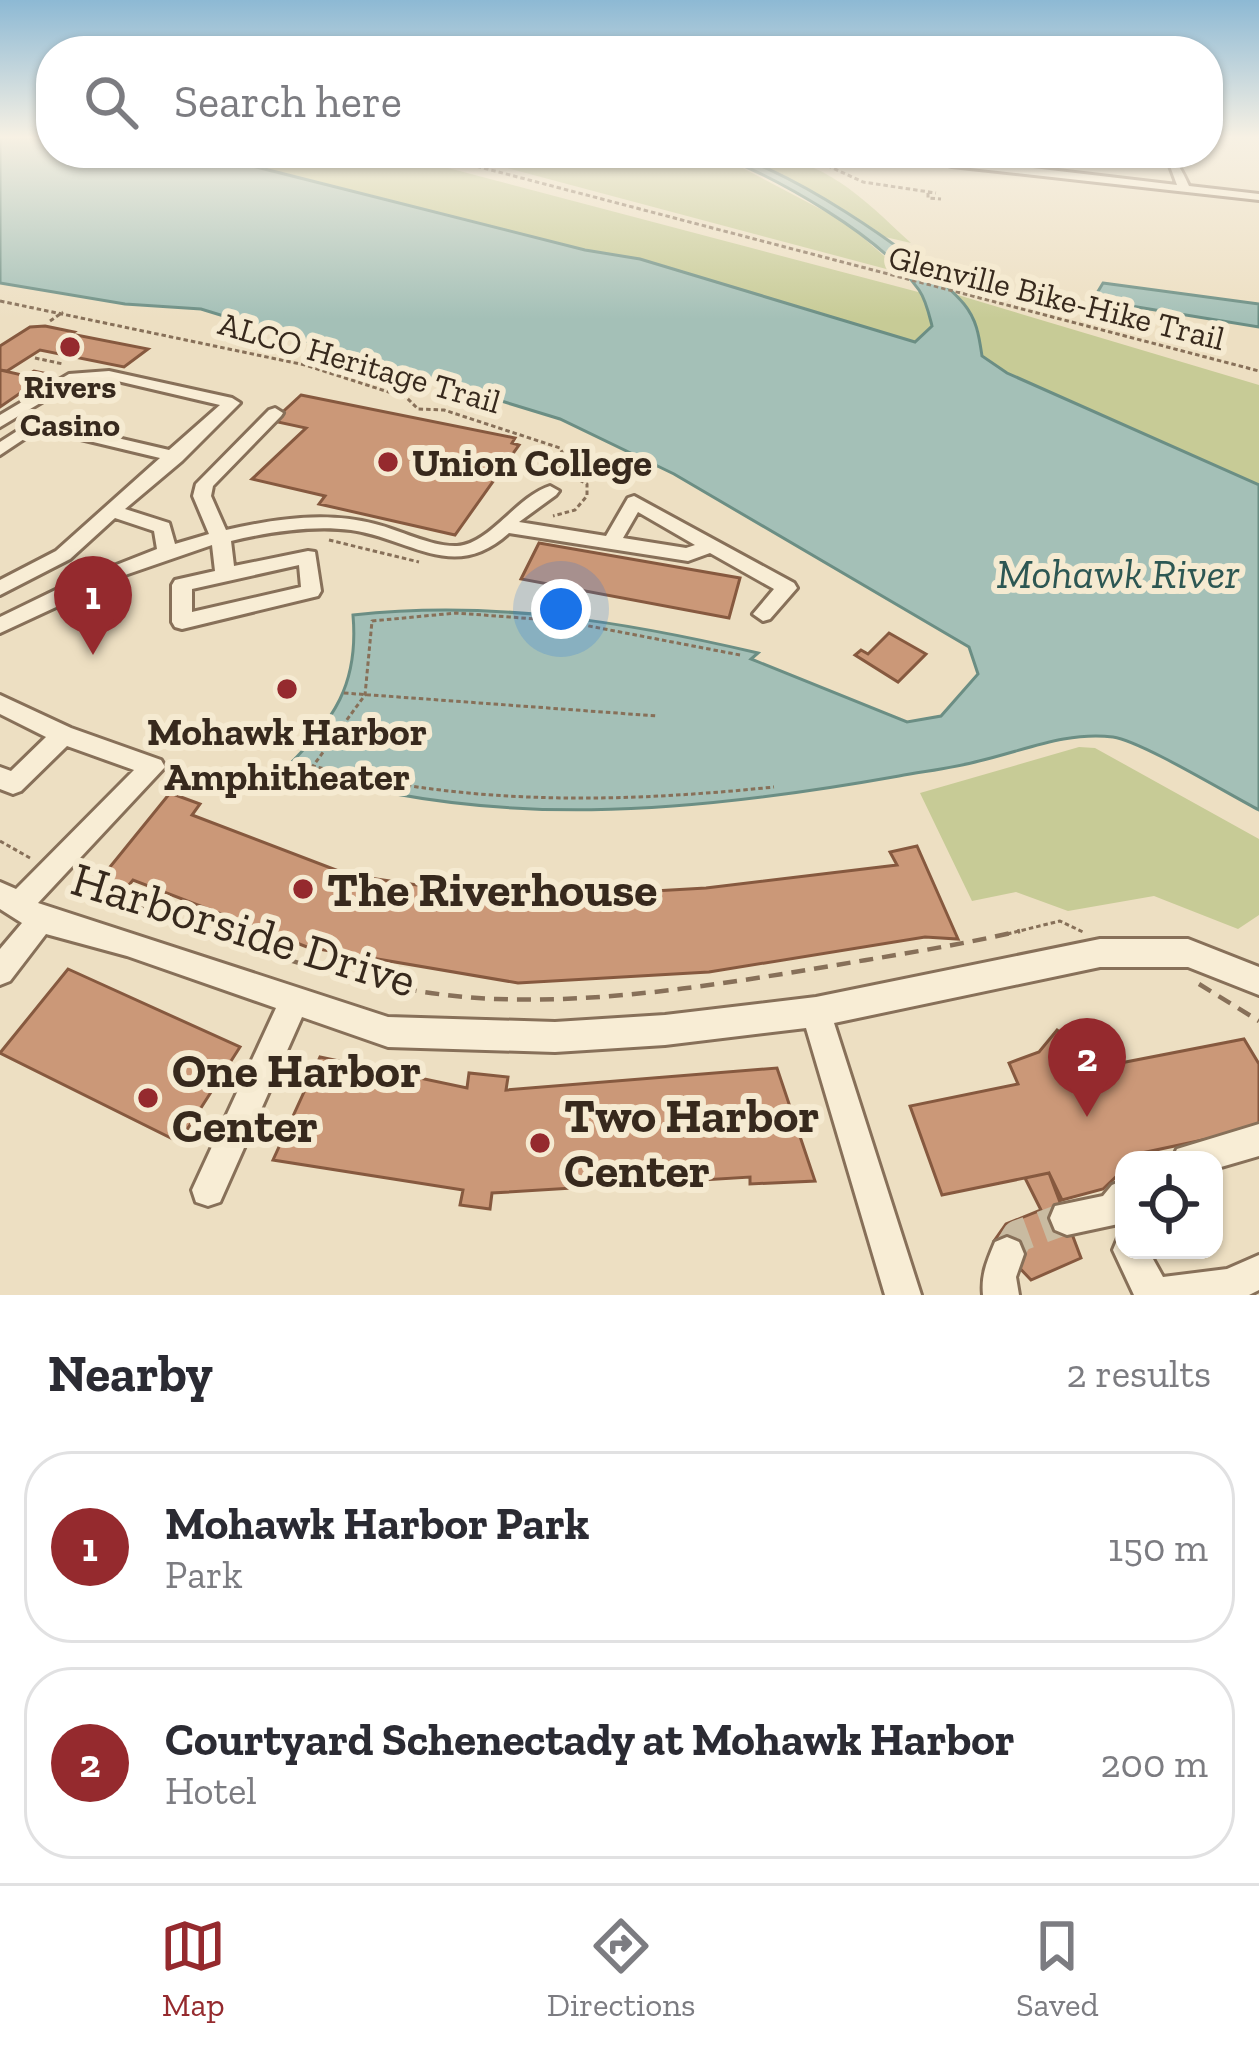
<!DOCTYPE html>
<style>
:root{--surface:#fff;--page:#f7f7f7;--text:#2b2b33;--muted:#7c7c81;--line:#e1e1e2;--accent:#952a2e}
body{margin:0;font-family:"Zilla Slab",serif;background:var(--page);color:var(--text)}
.controls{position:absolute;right:36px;bottom:36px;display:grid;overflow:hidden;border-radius:24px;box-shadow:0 3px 9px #0004}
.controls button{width:108px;height:108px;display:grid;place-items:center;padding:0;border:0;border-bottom:3px solid var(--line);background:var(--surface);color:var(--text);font:60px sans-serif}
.you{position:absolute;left:561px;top:609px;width:42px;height:42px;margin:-30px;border:9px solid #fff;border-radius:50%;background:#1a73e8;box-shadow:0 0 0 18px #1a73e833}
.badge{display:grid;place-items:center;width:78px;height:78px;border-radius:50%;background:var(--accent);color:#fff;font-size:39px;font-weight:700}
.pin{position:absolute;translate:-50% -99px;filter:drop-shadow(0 3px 6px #0008)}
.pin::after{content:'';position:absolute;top:63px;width:42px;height:36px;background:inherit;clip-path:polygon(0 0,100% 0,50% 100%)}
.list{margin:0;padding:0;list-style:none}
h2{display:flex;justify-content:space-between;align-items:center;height:156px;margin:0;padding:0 48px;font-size:51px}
h2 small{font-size:39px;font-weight:400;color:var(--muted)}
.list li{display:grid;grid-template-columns:78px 1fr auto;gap:36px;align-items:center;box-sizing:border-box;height:192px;margin:0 24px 24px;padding:0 24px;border:3px solid var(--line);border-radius:48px}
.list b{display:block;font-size:45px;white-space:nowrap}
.list p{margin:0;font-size:39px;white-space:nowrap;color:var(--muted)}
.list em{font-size:39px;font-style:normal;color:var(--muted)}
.icon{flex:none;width:66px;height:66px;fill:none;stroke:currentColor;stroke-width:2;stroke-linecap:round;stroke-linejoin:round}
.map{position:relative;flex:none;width:1259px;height:1295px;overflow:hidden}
.search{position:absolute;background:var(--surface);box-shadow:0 3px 9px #0004;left:36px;right:36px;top:36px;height:132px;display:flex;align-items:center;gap:30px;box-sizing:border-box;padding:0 42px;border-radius:48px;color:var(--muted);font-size:45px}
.sheet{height:588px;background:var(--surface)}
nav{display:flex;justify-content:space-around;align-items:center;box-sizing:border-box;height:168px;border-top:3px solid var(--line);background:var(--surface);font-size:33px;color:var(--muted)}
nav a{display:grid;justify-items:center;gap:6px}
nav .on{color:var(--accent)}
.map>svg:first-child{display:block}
.green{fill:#c7cb96}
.water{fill:#a4c0b7;stroke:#6b8e84;stroke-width:3}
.building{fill:#cb9878;stroke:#86593f;stroke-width:3}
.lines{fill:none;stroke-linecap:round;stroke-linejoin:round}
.minor-tunnel{stroke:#c9bba1;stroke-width:32;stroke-dasharray:32 15;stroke-linecap:butt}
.minor-casing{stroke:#877059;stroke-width:6}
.path-far1{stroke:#877059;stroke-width:3;stroke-dasharray:4.5 3;stroke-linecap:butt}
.path{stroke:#877059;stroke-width:4.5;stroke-dasharray:14 9;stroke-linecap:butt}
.minor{fill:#f8edd5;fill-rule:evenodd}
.poi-dot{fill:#952a2e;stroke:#f5ead1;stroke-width:4.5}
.labels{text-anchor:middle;stroke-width:12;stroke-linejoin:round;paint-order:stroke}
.far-street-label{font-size:33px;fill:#37291d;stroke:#f5ead1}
.far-poi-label{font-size:33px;font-weight:bold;fill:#37291d;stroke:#f5ead1}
.poi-label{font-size:39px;font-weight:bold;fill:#37291d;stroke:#f5ead1;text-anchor:start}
.water-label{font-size:42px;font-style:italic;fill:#2d5753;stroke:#f5ead1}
.near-poi-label{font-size:48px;font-weight:bold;fill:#37291d;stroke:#f5ead1;text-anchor:start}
.near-street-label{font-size:48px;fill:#37291d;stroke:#f5ead1}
</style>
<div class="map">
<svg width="1259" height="1295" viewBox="0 0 1259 1295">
<rect width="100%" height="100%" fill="#eddfc2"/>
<path class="green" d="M 201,153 L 391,153 L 922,293 L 932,326 L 915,342 L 640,259 L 585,250 Z
M 451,153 L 714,153 L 845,222 L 905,274 Z
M 730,153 C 818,153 849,185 911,243 L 885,237 L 856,218 Z
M 951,293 L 1259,385 L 1259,485 L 1007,373 L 982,356 L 978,328 Z
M 1079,747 L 1095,748 L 1259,839 L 1259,915 L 1238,929 L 1154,896 L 1068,911 L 1016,892 L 972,901 L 920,793 Z"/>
<path class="water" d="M 0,137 L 51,137 L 51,153 L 201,153 L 585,250 L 640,259 L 915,342 L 932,326 C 929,314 926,300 919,290 C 879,234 777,178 714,153 C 769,153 927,260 964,304 C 977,320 979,336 982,356 L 1007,373 L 1259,485 L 1259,810 C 1228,794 1141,741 1113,737 C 1067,731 1023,751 979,761 C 953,768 926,771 899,776 C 692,813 490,832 287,767 C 334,719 359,685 353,615 C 492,600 622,621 758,653 L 751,659 L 907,722 L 941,716 L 978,674 L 969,647 L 674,474 L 560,419 L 201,309 L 125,304 L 0,283 Z
M 1103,283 L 1259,304 L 1259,327 L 1125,305 L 1097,293 Z"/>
<path class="building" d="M 45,326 L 74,332 L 71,334 L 148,349 L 124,367 L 40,350 L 7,371 L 0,370 L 0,346 L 30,327 Z
M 0,370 L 26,376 L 34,371 L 48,374 L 0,407 Z
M 301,395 L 515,438 L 512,443 L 519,445 L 455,535 L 319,504 L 325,496 L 252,479 L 306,428 L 273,421 Z
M 539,543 L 740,578 L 729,618 L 521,579 Z
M 889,633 L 926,654 L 898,682 L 855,655 L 861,650 L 868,654 Z
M 170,793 L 200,804 L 192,815 L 349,875 L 513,899 L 706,888 L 897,865 L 890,852 L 917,846 L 958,939 L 925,937 L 709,972 L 518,983 L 307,947 L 133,880 L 124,891 L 97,883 Z
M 68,969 L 240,1047 L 179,1142 L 0,1053 Z
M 1057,1030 L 1075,1044 L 1091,1038 L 1105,1066 L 1244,1039 L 1259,1064 L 1259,1128 L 1142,1153 L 1134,1160 L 1124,1160 L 1124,1169 L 1103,1189 L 1062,1200 L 1049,1173 L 942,1195 L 910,1106 L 1018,1084 L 1009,1063 L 1039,1052 Z
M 320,1057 L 467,1088 L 469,1073 L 508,1077 L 506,1090 L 777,1068 L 815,1181 L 750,1184 L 750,1177 L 492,1193 L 490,1209 L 460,1205 L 463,1190 L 273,1160 Z
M 1049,1173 L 1081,1258 L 1031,1280 L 994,1241 L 1006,1224 L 1041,1210 L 1025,1178 Z"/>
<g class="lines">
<path class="minor-tunnel" d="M 1007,1254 L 1018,1236 L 1067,1218"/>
<defs>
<path id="minor" d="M 906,153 L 1177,185 L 1170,166 L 1150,153 C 1174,153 1180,166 1189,186 L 1259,194 L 1259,200 L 952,166 Z
M 109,371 L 232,398 L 240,403 L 182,461 L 125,509 L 169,523 L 175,544 L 209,534 L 193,496 L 196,484 L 269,410 L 275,408 L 283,413 L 281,416 L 213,486 L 211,496 L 226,530 C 275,519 326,511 375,524 C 400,530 431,547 457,546 C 490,544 516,497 550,486 L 559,491 L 556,495 L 519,522 L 606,536 L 628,498 L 634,496 L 794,583 L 797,588 L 770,619 L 763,621 L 753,614 L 774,589 L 710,553 L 688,561 L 509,533 C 454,583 412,539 351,530 C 312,525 269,532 231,541 L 234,566 L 308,551 L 315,552 L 321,591 L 318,596 L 182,629 L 175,627 L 172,622 L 172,585 L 175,580 L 215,571 L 212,545 L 125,575 L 0,633 L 0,617 L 68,584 L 157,549 L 154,531 L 115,518 L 70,559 L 0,595 L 0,580 L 56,551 L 160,458 L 39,429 L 0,455 L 0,442 L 36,419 L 169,450 L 220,405 L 109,379 L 77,381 L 0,427 L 0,415 L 69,374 ZM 638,512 L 695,545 L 686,548 L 623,538 ZM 299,565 L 301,587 L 192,612 L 192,589 Z
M 0,695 L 71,728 L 161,760 L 165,767 L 38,903 L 388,1017 L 555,1022 L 665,1015 L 816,997 L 1100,939 L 1188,939 L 1259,967 L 1259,995 L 1188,967 L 1100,967 L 834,1023 L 921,1295 L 885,1295 L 806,1028 L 665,1045 L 555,1052 L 388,1047 L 302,1017 L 220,1202 L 208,1206 L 196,1202 L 192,1190 L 276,1008 L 127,956 L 46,934 L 10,981 L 0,985 L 0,949 L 22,923 L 0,909 L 0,882 L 16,889 L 134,770 L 67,746 L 21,791 L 13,794 L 0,789 L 0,767 L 11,771 L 46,737 L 0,714 Z
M 1259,1124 L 1259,1156 L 1214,1169 L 1214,1160 L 1172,1160 L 1177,1149 Z
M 1124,1180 L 1123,1223 L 1067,1235 L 1055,1230 L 1050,1218 L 1055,1206 L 1103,1196 L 1112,1185 Z
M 1124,1235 L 1124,1250 L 1148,1250 L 1163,1277 L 1227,1269 L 1259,1255 L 1259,1290 L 1249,1295 L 1134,1295 L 1113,1250 L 1118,1238 Z
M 1007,1237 L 1019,1242 L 1024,1254 L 1016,1277 L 1019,1295 L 983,1295 C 981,1275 987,1261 995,1242 Z"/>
</defs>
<use href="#minor" class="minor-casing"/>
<path class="path-far1" d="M 426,153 L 1259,371
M 800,153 L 863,182 L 936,193
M 928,193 L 928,198 L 941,199
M 0,301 L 305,365 L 407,398 L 418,409 L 444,410 L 560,448 L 564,456 L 558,469 L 587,484 L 587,496 L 575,510 L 553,516
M 50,321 L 63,312
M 35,358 L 63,364
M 329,540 L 419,562
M 740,655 L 563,621 L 456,613 L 372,621 L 365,695 L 313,766 C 466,806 618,803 774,787
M 344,693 L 657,716
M 0,841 L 30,858
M 76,883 L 212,934
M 1007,934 L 1060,921 L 1083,932"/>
<path class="path" d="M 204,931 C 297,965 395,995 496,999 C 601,1003 709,986 813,969 C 882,957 951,947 1020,931
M 1199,984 L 1259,1021"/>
<use href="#minor" class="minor"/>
</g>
<linearGradient id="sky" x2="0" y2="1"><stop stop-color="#8db9d4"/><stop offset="0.43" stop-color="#f7f1e4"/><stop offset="1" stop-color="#f7f1e4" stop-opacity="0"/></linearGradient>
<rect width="1259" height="319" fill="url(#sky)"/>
<g class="poi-dot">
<circle cx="70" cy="347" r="12"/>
<circle cx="388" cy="462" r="12"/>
<circle cx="287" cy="689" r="12"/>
<circle cx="303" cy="889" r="12"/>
<circle cx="148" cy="1098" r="12"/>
<circle cx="540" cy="1143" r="12"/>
</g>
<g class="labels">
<g class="far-street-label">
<text transform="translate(1057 297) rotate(14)" y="12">Glenville Bike-Hike Trail</text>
<text transform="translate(360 362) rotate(16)" y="12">ALCO Heritage Trail</text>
</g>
<g class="far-poi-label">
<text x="70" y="398">Rivers<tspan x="70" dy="38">Casino</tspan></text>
</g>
<g class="poi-label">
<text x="412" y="476">Union College</text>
<text x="287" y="745" text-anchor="middle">Mohawk Harbor<tspan x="287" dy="45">Amphitheater</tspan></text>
</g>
<g class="water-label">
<text x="1118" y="588">Mohawk River</text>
</g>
<g class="near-poi-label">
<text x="327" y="906">The Riverhouse</text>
<text x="172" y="1087">One Harbor<tspan x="172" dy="55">Center</tspan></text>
<text x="564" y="1132">Two Harbor<tspan x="564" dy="55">Center</tspan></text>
</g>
<g class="near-street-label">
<text transform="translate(244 929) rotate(17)" y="17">Harborside Drive</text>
</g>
</g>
</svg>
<div class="controls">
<button><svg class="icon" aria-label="locate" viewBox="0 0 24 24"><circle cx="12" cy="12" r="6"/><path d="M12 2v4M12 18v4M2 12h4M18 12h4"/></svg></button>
</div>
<div class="you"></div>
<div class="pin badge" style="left:93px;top:655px">1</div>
<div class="pin badge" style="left:1087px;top:1117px">2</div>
<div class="search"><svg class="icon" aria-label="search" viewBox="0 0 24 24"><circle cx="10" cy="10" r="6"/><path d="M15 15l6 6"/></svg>Search here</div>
</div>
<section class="sheet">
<h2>Nearby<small>2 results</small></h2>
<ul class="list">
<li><span class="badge">1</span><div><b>Mohawk Harbor Park</b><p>Park</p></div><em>150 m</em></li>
<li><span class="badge">2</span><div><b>Courtyard Schenectady at Mohawk Harbor</b><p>Hotel</p></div><em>200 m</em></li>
</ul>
</section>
<nav>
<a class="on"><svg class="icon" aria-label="map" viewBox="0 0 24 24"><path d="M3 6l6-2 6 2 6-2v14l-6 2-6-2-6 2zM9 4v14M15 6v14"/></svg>Map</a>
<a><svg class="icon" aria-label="directions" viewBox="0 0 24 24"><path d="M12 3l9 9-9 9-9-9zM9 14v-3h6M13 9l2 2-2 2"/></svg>Directions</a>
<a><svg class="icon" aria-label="saved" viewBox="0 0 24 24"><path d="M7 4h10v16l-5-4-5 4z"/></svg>Saved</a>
</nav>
